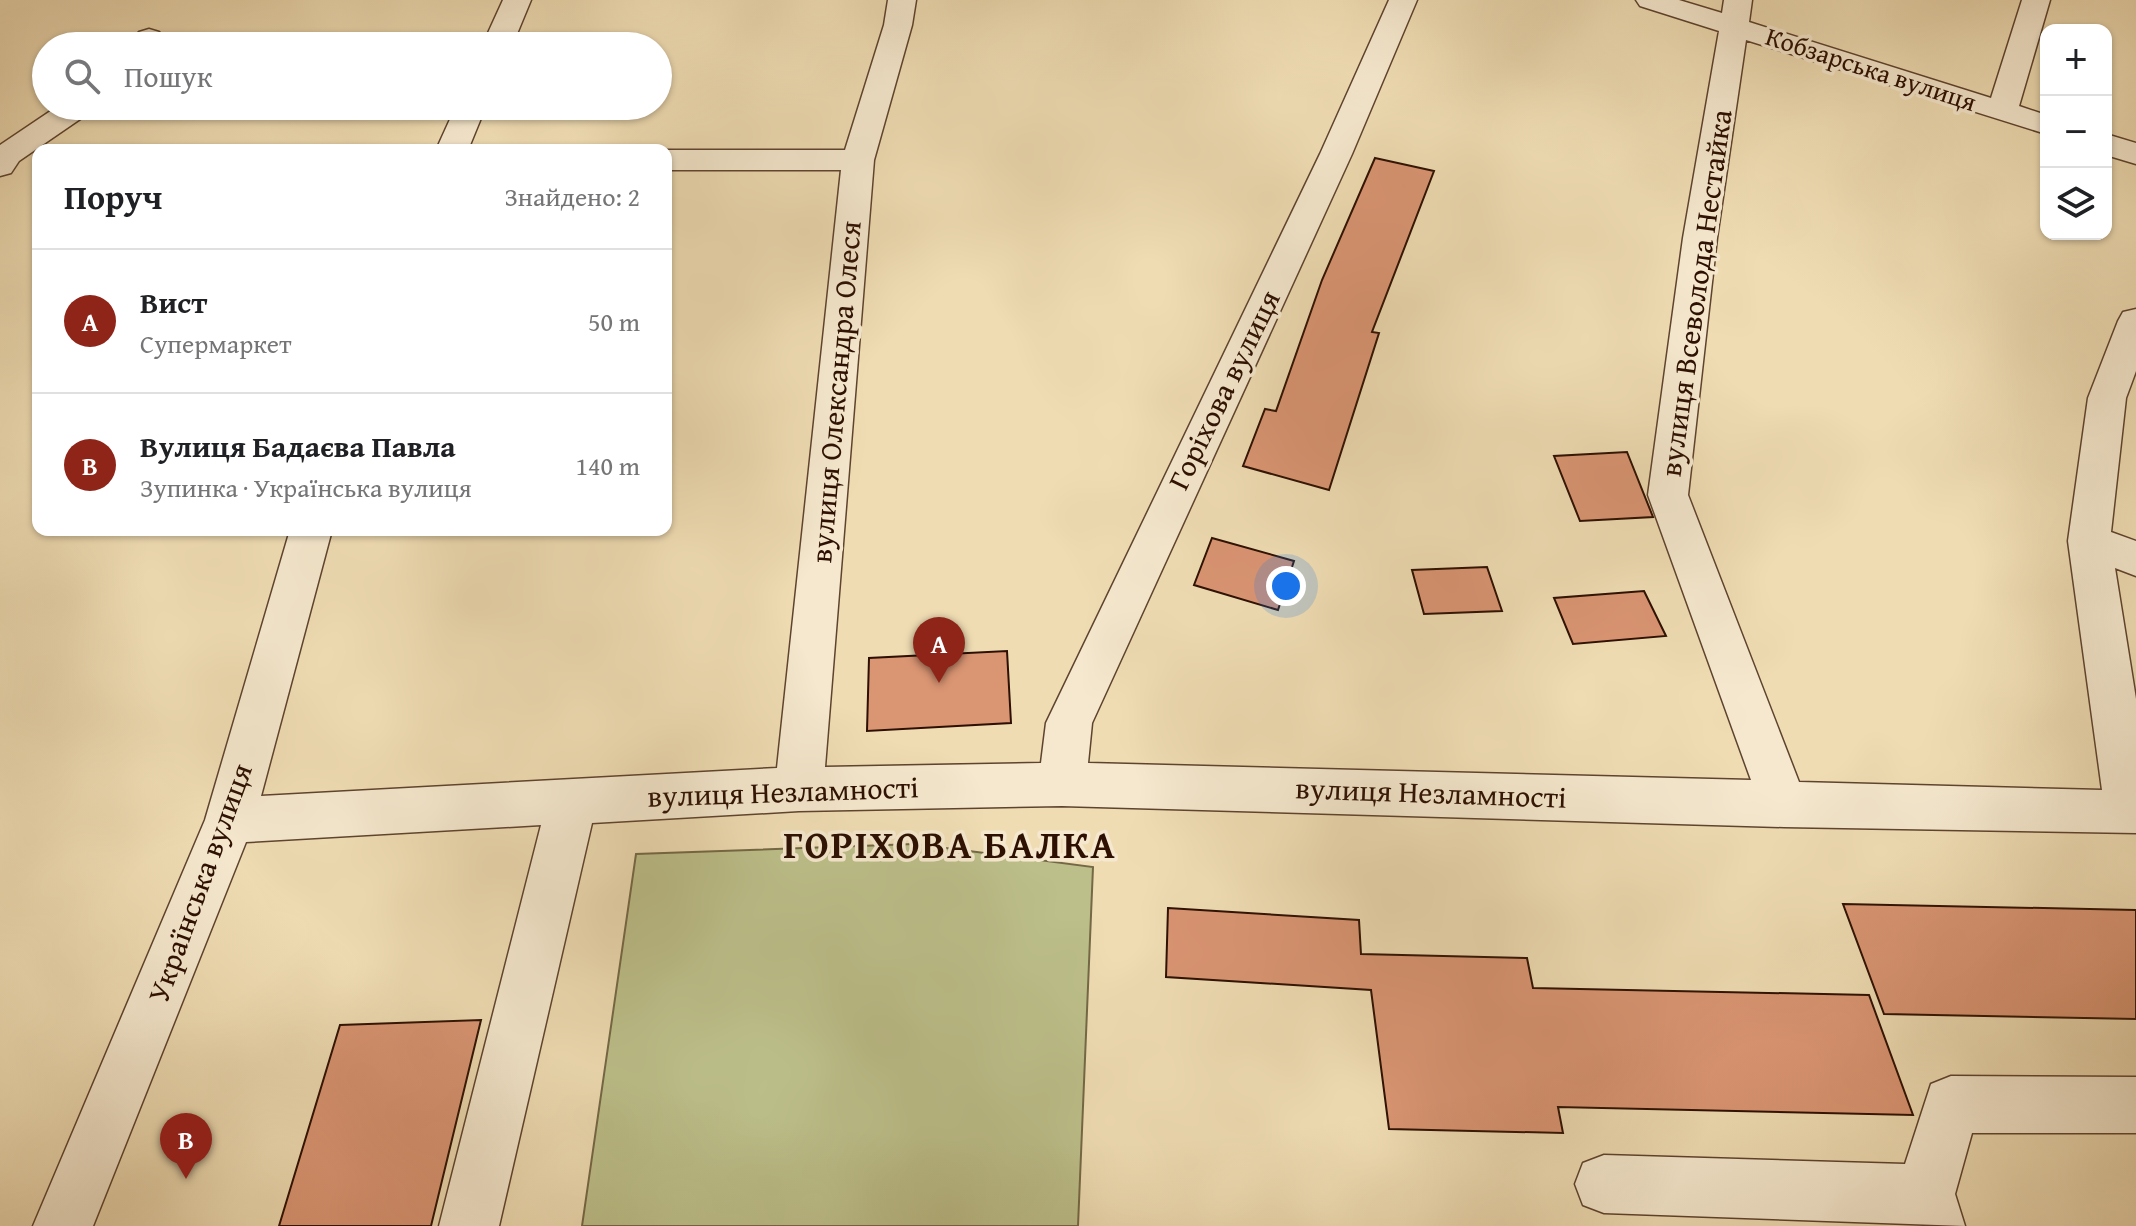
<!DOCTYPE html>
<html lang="uk">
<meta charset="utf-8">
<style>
:root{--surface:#fff;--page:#f6f6f6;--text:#202124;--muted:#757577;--line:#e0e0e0;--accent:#8f2418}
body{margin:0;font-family:"Gentium Book Plus",serif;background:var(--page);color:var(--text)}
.controls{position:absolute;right:24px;top:24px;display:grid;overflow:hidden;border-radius:16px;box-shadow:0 2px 6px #0004}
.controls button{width:72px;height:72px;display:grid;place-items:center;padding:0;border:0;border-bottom:2px solid var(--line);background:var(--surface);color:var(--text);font:40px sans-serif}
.you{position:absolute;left:1286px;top:586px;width:28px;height:28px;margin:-20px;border:6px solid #fff;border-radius:50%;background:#1a73e8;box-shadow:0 0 0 12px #1a73e833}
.badge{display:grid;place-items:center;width:52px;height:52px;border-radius:50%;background:var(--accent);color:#fff;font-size:26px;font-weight:700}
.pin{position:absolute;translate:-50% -66px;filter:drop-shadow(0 2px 4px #0008)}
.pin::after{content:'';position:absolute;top:42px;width:28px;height:24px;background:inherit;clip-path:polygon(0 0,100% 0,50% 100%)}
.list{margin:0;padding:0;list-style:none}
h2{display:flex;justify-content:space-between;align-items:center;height:104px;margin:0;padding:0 32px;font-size:34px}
h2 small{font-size:26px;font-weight:400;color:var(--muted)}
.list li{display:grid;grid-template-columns:52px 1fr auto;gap:24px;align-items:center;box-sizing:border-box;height:144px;padding:0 32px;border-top:2px solid var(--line)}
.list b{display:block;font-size:30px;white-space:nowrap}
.list p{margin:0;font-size:26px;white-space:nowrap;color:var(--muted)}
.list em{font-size:26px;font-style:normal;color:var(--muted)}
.icon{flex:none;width:44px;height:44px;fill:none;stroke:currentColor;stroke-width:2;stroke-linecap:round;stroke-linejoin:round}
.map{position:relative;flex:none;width:2136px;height:1226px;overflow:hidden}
.search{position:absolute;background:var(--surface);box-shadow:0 2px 6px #0004;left:32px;top:32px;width:640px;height:88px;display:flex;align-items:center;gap:20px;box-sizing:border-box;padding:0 28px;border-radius:44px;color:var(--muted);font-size:30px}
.panel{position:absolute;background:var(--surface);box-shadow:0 2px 6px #0004;left:32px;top:144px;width:640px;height:392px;border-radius:16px}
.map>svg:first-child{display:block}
.green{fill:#bcbf8a;stroke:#746846;stroke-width:2}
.building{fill:#da9573;stroke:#2d1002;stroke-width:2}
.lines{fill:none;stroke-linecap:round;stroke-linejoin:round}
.minor-casing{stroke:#5e432e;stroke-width:3}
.minor{fill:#f5e8ce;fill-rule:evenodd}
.labels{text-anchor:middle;stroke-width:7;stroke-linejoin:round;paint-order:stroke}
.far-street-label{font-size:26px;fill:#2d1002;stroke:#f5e8ce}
.street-label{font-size:30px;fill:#2d1002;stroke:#f5e8ce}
.district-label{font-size:38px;font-weight:bold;letter-spacing:2px;fill:#2d1002;stroke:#f5e8ce}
</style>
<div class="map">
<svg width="2136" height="1226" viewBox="0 0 2136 1226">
<rect width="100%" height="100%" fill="#efdcb3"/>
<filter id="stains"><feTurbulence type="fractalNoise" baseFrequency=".0025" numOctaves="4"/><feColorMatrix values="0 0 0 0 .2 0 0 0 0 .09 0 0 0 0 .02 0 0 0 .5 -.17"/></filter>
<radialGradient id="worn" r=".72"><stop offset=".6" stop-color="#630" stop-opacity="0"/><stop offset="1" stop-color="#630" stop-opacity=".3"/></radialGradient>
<path class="green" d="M 914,844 L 1093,867 L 1078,1226 L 582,1226 L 636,854 Z"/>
<path class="building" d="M 1375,158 L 1434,171 L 1372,332 L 1379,333 L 1329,490 L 1243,466 L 1265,409 L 1276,411 L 1322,280 Z
M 1627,452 L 1653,517 L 1580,521 L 1554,456 Z
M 1212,538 L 1294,561 L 1278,610 L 1194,585 Z
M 1487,567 L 1502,611 L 1424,614 L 1412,570 Z
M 1644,591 L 1666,636 L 1573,644 L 1554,598 Z
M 1007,651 L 1011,723 L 867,731 L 869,658 Z
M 1843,904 L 2136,910 L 2136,1019 L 1884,1014 Z
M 1168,908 L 1359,920 L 1361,954 L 1527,958 L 1533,988 L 1869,995 L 1913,1115 L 1558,1107 L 1563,1133 L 1389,1129 L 1371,990 L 1166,977 Z
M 481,1020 L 431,1226 L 279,1226 L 340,1025 Z"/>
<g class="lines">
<defs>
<path id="minor" d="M 503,0 L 531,0 L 512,46 L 482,46 Z
M 888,0 L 916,0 L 912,25 L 874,160 L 825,767 L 1041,763 L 1046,723 L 1320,154 L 1389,0 L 1417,0 L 1352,154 L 1092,723 L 1088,763 L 1751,780 L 1648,495 L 1683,238 L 1719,31 L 1640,6 L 1636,0 L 1679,0 L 1722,13 L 1724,0 L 1752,0 L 1749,22 L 1991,98 L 2022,0 L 2050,0 L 2019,106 L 2046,115 L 2046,134 L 1746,40 L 1717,238 L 1688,495 L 1799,782 L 2102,790 L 2068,541 L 2088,398 L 2118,321 L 2123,312 L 2136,309 L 2136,371 L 2126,398 L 2111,532 L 2136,541 L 2136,576 L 2115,568 L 2136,699 L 2136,833 L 1784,827 L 1062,806 L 799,811 L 592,823 L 499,1226 L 439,1226 L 541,825 L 246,842 L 93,1226 L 33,1226 L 205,820 L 290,530 L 332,530 L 261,796 L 777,768 L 841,170 L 666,170 L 666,150 L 845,150 L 884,25 Z
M 149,29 L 159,32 L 164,38 L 158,46 L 128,46 L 139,32 Z
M 58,106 L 93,106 L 89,113 L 19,161 L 11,173 L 0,176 L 0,145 Z
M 456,106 L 486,106 L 468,150 L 436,150 Z
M 2106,134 L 2136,143 L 2136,164 L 2106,155 Z
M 1951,1076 L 2136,1077 L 2136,1133 L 1972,1133 L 1955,1194 L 1965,1226 L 1604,1213 L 1583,1205 L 1575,1184 L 1583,1163 L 1604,1155 L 1905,1164 L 1931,1084 Z"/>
</defs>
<use href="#minor" class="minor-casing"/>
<use href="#minor" class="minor"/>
</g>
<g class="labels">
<g class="far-street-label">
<text transform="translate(1871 69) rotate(18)" y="9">Кобзарська вулиця</text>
</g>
<g class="street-label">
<text transform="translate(1696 293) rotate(-82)" y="10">вулиця Всеволода Нестайка</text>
<text transform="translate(1224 390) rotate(-64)" y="10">Горіхова вулиця</text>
<text transform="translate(836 392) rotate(-85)" y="10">вулиця Олександра Олеся</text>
<text transform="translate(783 792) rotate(-2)" y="10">вулиця Незламності</text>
<text transform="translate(1431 793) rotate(2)" y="10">вулиця Незламності</text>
<text transform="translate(200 883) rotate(-70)" y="10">Українська вулиця</text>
</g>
<g class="district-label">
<text x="950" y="858">ГОРІХОВА БАЛКА</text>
</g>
</g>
<rect width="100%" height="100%" filter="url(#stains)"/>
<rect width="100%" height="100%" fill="url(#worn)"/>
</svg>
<div class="controls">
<button>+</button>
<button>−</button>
<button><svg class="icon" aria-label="layers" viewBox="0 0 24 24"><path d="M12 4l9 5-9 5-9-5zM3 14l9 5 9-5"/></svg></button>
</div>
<div class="you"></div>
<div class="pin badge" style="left:939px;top:683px">A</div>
<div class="pin badge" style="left:186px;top:1179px">B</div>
<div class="search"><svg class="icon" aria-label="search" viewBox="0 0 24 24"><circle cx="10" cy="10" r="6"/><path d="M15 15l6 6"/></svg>Пошук</div>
<section class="panel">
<h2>Поруч<small>Знайдено: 2</small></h2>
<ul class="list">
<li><span class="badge">A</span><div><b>Вист</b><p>Супермаркет</p></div><em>50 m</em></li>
<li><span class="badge">B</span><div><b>Вулиця Бадаєва Павла</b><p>Зупинка · Українська вулиця</p></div><em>140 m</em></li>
</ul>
</section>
</div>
